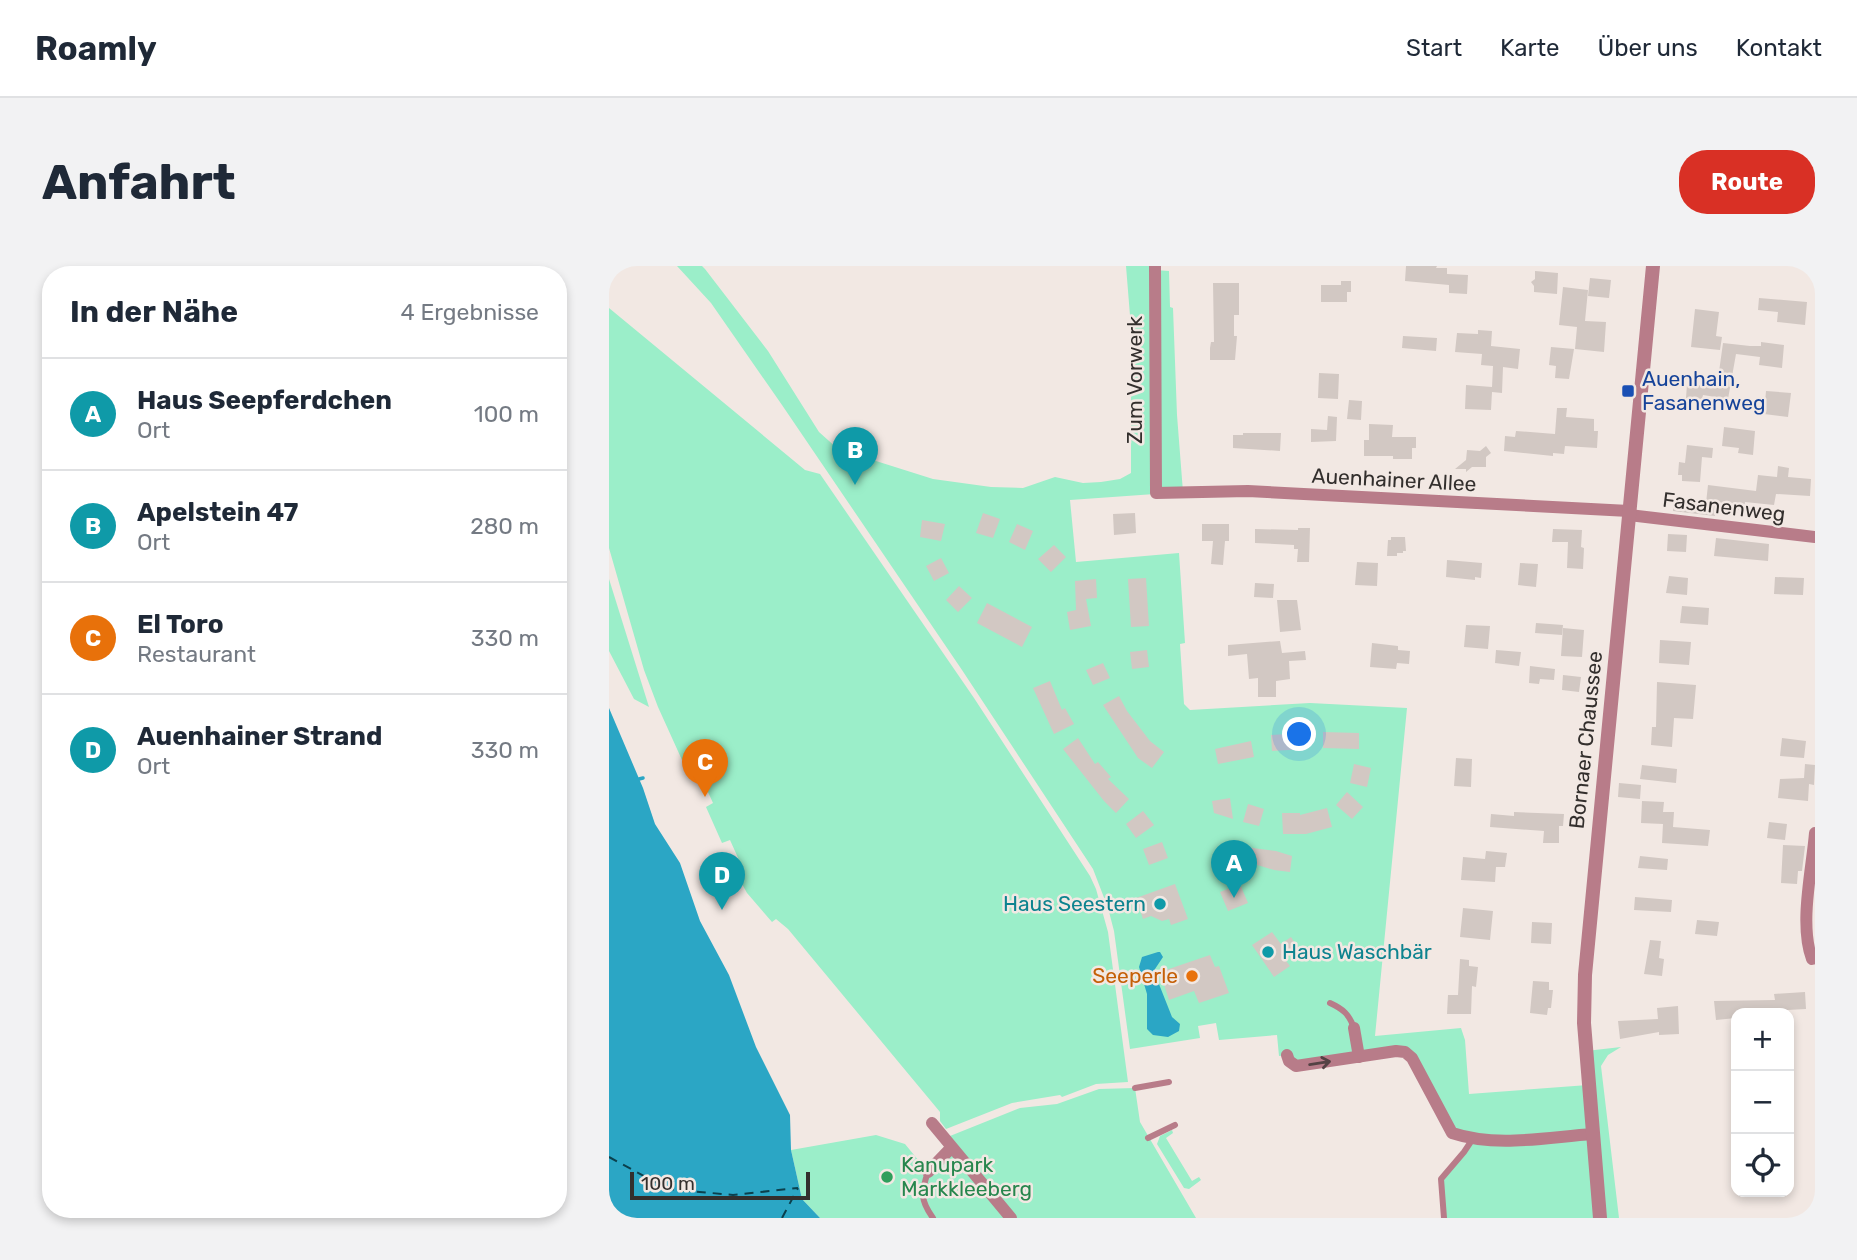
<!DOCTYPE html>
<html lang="de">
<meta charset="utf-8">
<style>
:root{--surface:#fff;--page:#f2f2f3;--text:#1f2937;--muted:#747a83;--line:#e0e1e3;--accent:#d93025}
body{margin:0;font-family:Rubik,sans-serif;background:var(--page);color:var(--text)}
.controls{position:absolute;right:21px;bottom:21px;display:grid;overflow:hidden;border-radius:14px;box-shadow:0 4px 10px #0003}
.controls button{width:63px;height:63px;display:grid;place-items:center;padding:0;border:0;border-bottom:2px solid var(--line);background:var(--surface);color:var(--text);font:35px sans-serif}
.scale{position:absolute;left:21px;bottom:18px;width:180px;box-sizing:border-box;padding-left:7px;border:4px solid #332f2d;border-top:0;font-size:19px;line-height:24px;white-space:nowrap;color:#332f2d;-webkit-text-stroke:5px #f2e8e3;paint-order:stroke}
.you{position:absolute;left:691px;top:469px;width:24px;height:24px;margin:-18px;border:5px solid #fff;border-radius:50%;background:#1a73e8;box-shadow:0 0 0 10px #1a73e833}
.badge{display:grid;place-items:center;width:46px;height:46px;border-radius:50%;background:var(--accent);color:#fff;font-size:23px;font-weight:700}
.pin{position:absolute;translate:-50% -58px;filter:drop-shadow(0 2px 4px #0008)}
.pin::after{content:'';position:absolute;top:37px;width:24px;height:21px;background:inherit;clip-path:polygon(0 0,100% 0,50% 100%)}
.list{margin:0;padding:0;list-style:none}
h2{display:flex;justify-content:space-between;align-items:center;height:91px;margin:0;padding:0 28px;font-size:30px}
h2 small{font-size:23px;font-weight:400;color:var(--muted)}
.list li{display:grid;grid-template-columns:46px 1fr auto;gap:21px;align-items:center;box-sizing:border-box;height:112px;padding:0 28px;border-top:2px solid var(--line)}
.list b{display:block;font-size:26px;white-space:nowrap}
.list p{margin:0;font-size:23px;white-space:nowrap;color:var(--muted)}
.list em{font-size:23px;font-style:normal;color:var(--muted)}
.icon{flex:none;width:38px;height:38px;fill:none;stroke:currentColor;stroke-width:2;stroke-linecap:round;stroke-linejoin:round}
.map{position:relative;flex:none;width:1206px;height:952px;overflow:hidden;border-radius:28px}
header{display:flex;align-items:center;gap:42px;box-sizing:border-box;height:98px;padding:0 35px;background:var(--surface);border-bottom:2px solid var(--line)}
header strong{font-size:33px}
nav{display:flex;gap:38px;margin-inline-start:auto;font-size:24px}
.intro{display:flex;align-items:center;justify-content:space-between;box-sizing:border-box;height:168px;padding:0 42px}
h1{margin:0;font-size:49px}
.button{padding:18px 32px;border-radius:28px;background:var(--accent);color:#fff;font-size:24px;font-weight:700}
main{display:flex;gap:42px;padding:0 42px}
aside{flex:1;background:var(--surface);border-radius:28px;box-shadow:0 4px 10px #0003}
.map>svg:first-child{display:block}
.green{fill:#9beec9}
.water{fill:#2ba6c5}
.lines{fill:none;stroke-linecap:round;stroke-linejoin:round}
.stream{stroke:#2ba6c5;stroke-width:3.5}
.ferry{stroke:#0b404d;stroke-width:2;stroke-dasharray:9 7;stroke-linecap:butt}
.building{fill:#d2c8c3}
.service{stroke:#b87c89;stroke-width:6}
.minor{stroke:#b87c89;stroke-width:12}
.tertiary{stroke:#b87c89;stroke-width:14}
.oneway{stroke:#544244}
.transit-dot{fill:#1a4fb4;stroke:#f2e8e3;stroke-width:2.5}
.culture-dot{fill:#0f9aa8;stroke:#f2e8e3;stroke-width:2.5}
.food-dot{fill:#e8710a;stroke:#f2e8e3;stroke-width:2.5}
.leisure-dot{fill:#2e9e5b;stroke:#f2e8e3;stroke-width:2.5}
.labels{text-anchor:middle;stroke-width:5;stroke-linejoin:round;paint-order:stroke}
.transit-label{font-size:21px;fill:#164399;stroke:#f2e8e3;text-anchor:start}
.street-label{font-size:21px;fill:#332f2d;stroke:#f2e8e3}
.culture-label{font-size:21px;fill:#0d838f;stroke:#f2e8e3;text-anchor:end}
.food-label{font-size:21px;fill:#c56008;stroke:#f2e8e3;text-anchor:end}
.leisure-label{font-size:21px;fill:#27864d;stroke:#f2e8e3;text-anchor:start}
</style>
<header>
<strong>Roamly</strong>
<nav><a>Start</a><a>Karte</a><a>Über uns</a><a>Kontakt</a></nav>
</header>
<div class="intro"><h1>Anfahrt</h1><a class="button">Route</a></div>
<main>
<aside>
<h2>In der Nähe<small>4 Ergebnisse</small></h2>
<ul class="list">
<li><span class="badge" style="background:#0f9aa8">A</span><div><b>Haus Seepferdchen</b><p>Ort</p></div><em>100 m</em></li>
<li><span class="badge" style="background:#0f9aa8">B</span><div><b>Apelstein 47</b><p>Ort</p></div><em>280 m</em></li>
<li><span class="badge" style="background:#e8710a">C</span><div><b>El Toro</b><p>Restaurant</p></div><em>330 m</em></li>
<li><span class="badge" style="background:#0f9aa8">D</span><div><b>Auenhainer Strand</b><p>Ort</p></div><em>330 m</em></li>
</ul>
</aside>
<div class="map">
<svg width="1206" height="952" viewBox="0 0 1206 952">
<rect width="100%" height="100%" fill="#f2e8e3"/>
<path class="green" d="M 68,0 L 93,0 L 96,3 L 159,85 L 210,166 L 229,183 L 324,213 L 382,221 L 414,222 L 446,211 L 474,217 L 492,216 L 511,213 L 522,207 L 522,62 L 517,0 L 546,0 L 546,4 L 560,5 L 561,41 L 564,42 L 568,149 L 574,226 L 461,234 L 467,296 L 570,287 L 576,377 L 571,378 L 575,438 L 581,444 L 701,437 L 798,442 L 766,770 L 852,762 L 856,774 L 860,828 L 979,819 L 977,785 L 1012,781 L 999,789 L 992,800 L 1010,952 L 835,952 L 832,913 L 862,874 L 843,867 L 796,786 L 687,800 L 678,789 L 670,790 L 668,769 L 610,774 L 607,757 L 589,760 L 591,772 L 521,783 L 505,665 L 499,642 L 484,603 L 353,404 L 173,139 L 102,37 Z
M 0,42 L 196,204 L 211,208 L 365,432 L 481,610 L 487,623 L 499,666 L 519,816 L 487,818 L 453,831 L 451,829 L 403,837 L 337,863 L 331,855 L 331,846 L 179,663 L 167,653 L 163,656 L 138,627 L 122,598 L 130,594 L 121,574 L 113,577 L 97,541 L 104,537 L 83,491 L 73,494 L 49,441 L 35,404 L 0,282 Z
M 0,313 L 40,441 L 25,433 L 0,385 Z
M 526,822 L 531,856 L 587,952 L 211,952 L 193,933 L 182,884 L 267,869 L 296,878 L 319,906 L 343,881 L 336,872 L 411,842 L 448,838 L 490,823 Z
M 563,864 L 564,867 L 557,872 L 583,915 L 590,911 L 592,914 L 580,923 L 575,922 L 548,878 L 551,870 Z"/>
<path class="water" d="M 0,442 L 34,522 L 46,558 L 71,597 L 91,655 L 120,709 L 147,781 L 181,849 L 182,884 L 193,933 L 211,952 L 0,952 Z
M 549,686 L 551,686 L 554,691 L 546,703 L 546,708 L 563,751 L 571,758 L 570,765 L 559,771 L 544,769 L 538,763 L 538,728 L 530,701 L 533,691 Z"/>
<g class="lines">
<path class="stream" d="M 30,513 L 34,512"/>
<path class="ferry" d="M 0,891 L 59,923 L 124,929 L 189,922
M 173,952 L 189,922"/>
</g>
<path class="building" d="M 797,0 L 828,0 L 827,2 L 838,2 L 838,8 L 859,9 L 858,28 L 840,27 L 840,19 L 796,15 Z
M 926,5 L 949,7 L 948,28 L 925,26 L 925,20 L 922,16 L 926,13 Z
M 981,12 L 1002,14 L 1000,32 L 979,30 Z
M 732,15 L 742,15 L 742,26 L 738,26 L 738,36 L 712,36 L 712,19 L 732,19 Z
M 604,17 L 630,17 L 630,49 L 625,49 L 625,70 L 628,70 L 626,94 L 601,94 L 601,82 L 602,76 L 605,76 Z
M 954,21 L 979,24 L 976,55 L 997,56 L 995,86 L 966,83 L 968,61 L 950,59 Z
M 1150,32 L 1198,36 L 1196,59 L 1168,56 L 1169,46 L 1149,44 Z
M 1086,43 L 1110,46 L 1107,70 L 1113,71 L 1111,84 L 1082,81 Z
M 869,64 L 883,65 L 882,80 L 911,83 L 909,103 L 894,101 L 893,127 L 883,126 L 882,144 L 856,143 L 857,119 L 883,121 L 884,100 L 872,99 L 873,88 L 846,86 L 848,67 L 869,68 Z
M 794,70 L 828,72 L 827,85 L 793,82 Z
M 1152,76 L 1175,79 L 1173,102 L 1150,99 L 1151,91 L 1127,88 L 1119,133 L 1094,129 L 1093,133 L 1077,132 L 1078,118 L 1098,120 L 1099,111 L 1109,113 L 1114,77 L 1141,80 L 1152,80 Z
M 942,81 L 965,83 L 960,113 L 946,112 L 947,100 L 940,99 Z
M 710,107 L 730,108 L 729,133 L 709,132 Z
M 1157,125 L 1182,127 L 1179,151 L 1155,148 Z
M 740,134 L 753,135 L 752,154 L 738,153 Z
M 948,142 L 958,142 L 957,151 L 985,153 L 985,165 L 989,165 L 988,182 L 956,180 L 955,188 L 944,187 L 944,190 L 895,185 L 896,170 L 906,171 L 907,165 L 946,168 Z
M 719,150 L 728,151 L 727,175 L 702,176 L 702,163 L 718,164 Z
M 760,158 L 784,159 L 783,171 L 807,171 L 807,182 L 803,182 L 803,193 L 784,193 L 784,190 L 755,190 L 755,174 L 760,174 Z
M 1115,161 L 1146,165 L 1144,189 L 1129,187 L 1130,182 L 1113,180 Z
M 634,167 L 672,167 L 671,185 L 624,182 L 624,169 L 634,169 Z
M 1078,179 L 1104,182 L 1103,192 L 1093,191 L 1091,216 L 1073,215 L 1073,209 L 1069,209 L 1070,196 L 1076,197 Z
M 877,180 L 882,187 L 877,191 L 877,201 L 863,201 L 857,206 L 857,203 L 846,203 L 857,194 L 858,184 L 871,185 Z
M 1169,200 L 1180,202 L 1179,211 L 1202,213 L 1201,230 L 1167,228 L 1165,239 L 1136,236 L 1135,245 L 1129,244 L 1129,247 L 1106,245 L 1106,250 L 1064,245 L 1065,234 L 1097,237 L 1099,219 L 1147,225 L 1149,209 L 1168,211 Z
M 374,247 L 391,253 L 384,272 L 367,267 Z
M 526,247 L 527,267 L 505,269 L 504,248 Z
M 313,254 L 336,258 L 332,275 L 311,271 Z
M 408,258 L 424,265 L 416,284 L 400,276 Z
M 593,258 L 620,258 L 620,275 L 616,275 L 614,299 L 602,298 L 604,275 L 593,275 Z
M 689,262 L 701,262 L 700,296 L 688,296 L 689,283 L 685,283 L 685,279 L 646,277 L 646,263 L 689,264 Z
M 944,263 L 973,264 L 972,281 L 975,282 L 974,303 L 958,302 L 959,276 L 943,276 Z
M 1059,268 L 1078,269 L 1077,286 L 1058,285 Z
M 782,271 L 796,271 L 797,285 L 794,285 L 794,287 L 788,287 L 788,290 L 778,290 L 779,274 L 782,274 Z
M 1107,272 L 1160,278 L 1159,295 L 1105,290 Z
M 445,279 L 457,291 L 442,306 L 429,293 Z
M 332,292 L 340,307 L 325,315 L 317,300 Z
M 838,294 L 873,297 L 872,312 L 866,311 L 866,314 L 837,311 Z
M 748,296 L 769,297 L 768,320 L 746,319 Z
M 911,297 L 929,298 L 927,321 L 909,319 Z
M 1060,310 L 1079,312 L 1078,329 L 1057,327 Z
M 1166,311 L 1195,312 L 1194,329 L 1165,328 Z
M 537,312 L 540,360 L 522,361 L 519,313 Z
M 487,313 L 488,332 L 477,333 L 482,360 L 461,364 L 458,346 L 467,344 L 466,315 Z
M 646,317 L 665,318 L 664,332 L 645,331 Z
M 350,320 L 363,332 L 349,346 L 337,334 Z
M 668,334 L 688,334 L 692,364 L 671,366 Z
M 378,337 L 423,361 L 413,381 L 368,357 Z
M 1073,340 L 1100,342 L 1099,359 L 1071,357 Z
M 927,357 L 954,359 L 953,369 L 926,367 Z
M 857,359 L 881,360 L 879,383 L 855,381 Z
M 954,362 L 975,364 L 973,391 L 952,390 Z
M 1051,374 L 1082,376 L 1080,399 L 1050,397 Z
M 671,375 L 673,387 L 696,385 L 697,394 L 680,395 L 681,413 L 667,415 L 667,431 L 649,431 L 649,412 L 640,413 L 638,388 L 619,390 L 619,379 Z
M 763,377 L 789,380 L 789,384 L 801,385 L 800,398 L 788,397 L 787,403 L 761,401 Z
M 538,384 L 540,401 L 523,403 L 521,386 Z
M 887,384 L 912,386 L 910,400 L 886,397 Z
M 494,397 L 501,412 L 484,419 L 477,404 Z
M 921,400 L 946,403 L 945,414 L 931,413 L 930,418 L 920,417 Z
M 954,409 L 972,411 L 970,426 L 953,424 Z
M 441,415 L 453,444 L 456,442 L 465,458 L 445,468 L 424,422 Z
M 1048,416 L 1087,419 L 1084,453 L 1065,452 L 1063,481 L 1042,479 L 1043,461 L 1047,461 Z
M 510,430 L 518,445 L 541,475 L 555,486 L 543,502 L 529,492 L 494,439 Z
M 714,466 L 750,467 L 750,483 L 714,482 Z
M 696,467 L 696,483 L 663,485 L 662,469 Z
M 469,472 L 486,498 L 489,496 L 502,511 L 499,513 L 520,533 L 507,547 L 495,535 L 454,483 Z
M 1173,472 L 1197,475 L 1195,492 L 1171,490 Z
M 642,475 L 645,491 L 609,498 L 606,483 Z
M 847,492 L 863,493 L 862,521 L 845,520 Z
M 745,498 L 762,502 L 758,521 L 741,517 Z
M 1196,498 L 1206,499 L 1205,519 L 1200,518 L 1199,535 L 1169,532 L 1171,513 L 1195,512 Z
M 1033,499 L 1068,503 L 1067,517 L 1031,513 Z
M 1010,517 L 1032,519 L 1031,533 L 1009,531 Z
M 738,526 L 754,541 L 743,553 L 727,539 Z
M 621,532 L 624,553 L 605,547 L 603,535 Z
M 1033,535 L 1055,536 L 1054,546 L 1065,546 L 1064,561 L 1101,564 L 1099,580 L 1053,577 L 1054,558 L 1032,557 Z
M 639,538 L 655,543 L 650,560 L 634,556 Z
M 718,542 L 723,561 L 697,568 L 674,568 L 673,547 L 691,547 L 691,549 Z
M 534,545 L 545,559 L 527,572 L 517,558 Z
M 905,546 L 955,548 L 954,560 L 950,560 L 950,577 L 934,577 L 935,565 L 881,561 L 882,548 L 905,550 Z
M 1160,556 L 1178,558 L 1176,574 L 1158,572 Z
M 553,576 L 559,592 L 540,599 L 534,583 Z
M 1174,579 L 1196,580 L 1193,605 L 1189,605 L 1188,618 L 1172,617 Z
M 636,581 L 667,585 L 683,590 L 681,606 L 665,604 L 632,594 Z
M 877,585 L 898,587 L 896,601 L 887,601 L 886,616 L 852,614 L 854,591 L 876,593 Z
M 1031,590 L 1059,593 L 1058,604 L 1029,602 Z
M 566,618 L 579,653 L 562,659 L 560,653 L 553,655 L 542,650 L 534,653 L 527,632 Z
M 631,618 L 639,637 L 619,645 L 611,626 Z
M 1026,631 L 1063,634 L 1062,646 L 1025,644 Z
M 854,642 L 884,645 L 881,674 L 851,671 Z
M 1088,654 L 1110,656 L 1108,670 L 1086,668 Z
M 923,656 L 943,657 L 942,678 L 922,677 Z
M 663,666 L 672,678 L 682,671 L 689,682 L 675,692 L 681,700 L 665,711 L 643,679 Z
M 1041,674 L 1052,675 L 1050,692 L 1055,693 L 1053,710 L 1035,708 Z
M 601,689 L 606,701 L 610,700 L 620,727 L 590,737 L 585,725 L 560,734 L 551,706 Z
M 851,693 L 860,694 L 860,700 L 869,701 L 867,721 L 863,720 L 862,748 L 838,748 L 839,729 L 849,729 Z
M 924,715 L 940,716 L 940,724 L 944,724 L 942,742 L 939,742 L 938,749 L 921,747 Z
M 1196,726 L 1197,743 L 1127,747 L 1127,752 L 1107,754 L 1105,735 L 1166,734 L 1165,728 Z
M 1069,740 L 1070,768 L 1050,769 L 1050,766 L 1011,773 L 1009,755 L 1049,753 L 1048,742 Z"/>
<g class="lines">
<path class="service" d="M 721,737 C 734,743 740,748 745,762
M 526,822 L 560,816
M 539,872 L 566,859
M 319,906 C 312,926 311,934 324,952
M 835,952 L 832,913 L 855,886 L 863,874"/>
<path class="minor" d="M 546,0 L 547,227 L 639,225 L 1020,245
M 1020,249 L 1206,271
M 1203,693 C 1190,658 1203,604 1206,567
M 745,762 L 750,791
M 678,789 L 680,795 L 687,800 L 787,785 L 796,786 L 803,792 L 843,867 C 888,882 938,871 984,868
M 323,857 L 402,952
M 319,906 L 343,881"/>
<path class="tertiary" d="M 991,952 L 975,757 L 976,709 L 1044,0"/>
</g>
<defs><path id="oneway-shaft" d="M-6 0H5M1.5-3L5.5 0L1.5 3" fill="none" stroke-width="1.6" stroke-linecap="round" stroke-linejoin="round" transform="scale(1.75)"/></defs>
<use class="oneway" href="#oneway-shaft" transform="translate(711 797) rotate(-9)"/>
<rect class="transit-dot" x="1012" y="118" width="14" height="14" rx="3.5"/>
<g class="culture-dot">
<circle cx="551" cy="638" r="7"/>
<circle cx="659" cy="686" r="7"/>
</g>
<circle class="food-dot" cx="583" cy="710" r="7"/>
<circle class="leisure-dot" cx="278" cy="911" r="7"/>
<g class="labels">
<g class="transit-label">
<text x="1033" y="120">Auenhain,<tspan x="1033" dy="24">Fasanenweg</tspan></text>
</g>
<g class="street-label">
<text transform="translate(526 114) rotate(-90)" y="7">Zum Vorwerk</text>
<text transform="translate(785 214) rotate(3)" y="7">Auenhainer Allee</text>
<text transform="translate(1115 241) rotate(7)" y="7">Fasanenweg</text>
<text transform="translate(977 474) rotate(-84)" y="7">Bornaer Chaussee</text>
</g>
<g class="culture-label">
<text x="537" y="645">Haus Seestern</text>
<text x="673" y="693" text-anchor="start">Haus Waschbär</text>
</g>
<g class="food-label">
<text x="569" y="717">Seeperle</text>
</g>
<g class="leisure-label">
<text x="292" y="906">Kanupark<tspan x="292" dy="24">Markkleeberg</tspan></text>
</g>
</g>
</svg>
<div class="controls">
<button>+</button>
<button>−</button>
<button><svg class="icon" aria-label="locate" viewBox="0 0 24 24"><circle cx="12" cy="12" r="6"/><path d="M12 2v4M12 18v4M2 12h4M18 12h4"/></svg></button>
</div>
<div class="scale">100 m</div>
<div class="you"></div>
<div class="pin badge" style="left:625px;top:632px;background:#0f9aa8">A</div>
<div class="pin badge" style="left:246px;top:219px;background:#0f9aa8">B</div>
<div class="pin badge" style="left:96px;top:531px;background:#e8710a">C</div>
<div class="pin badge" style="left:113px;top:644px;background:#0f9aa8">D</div>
</div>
</main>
